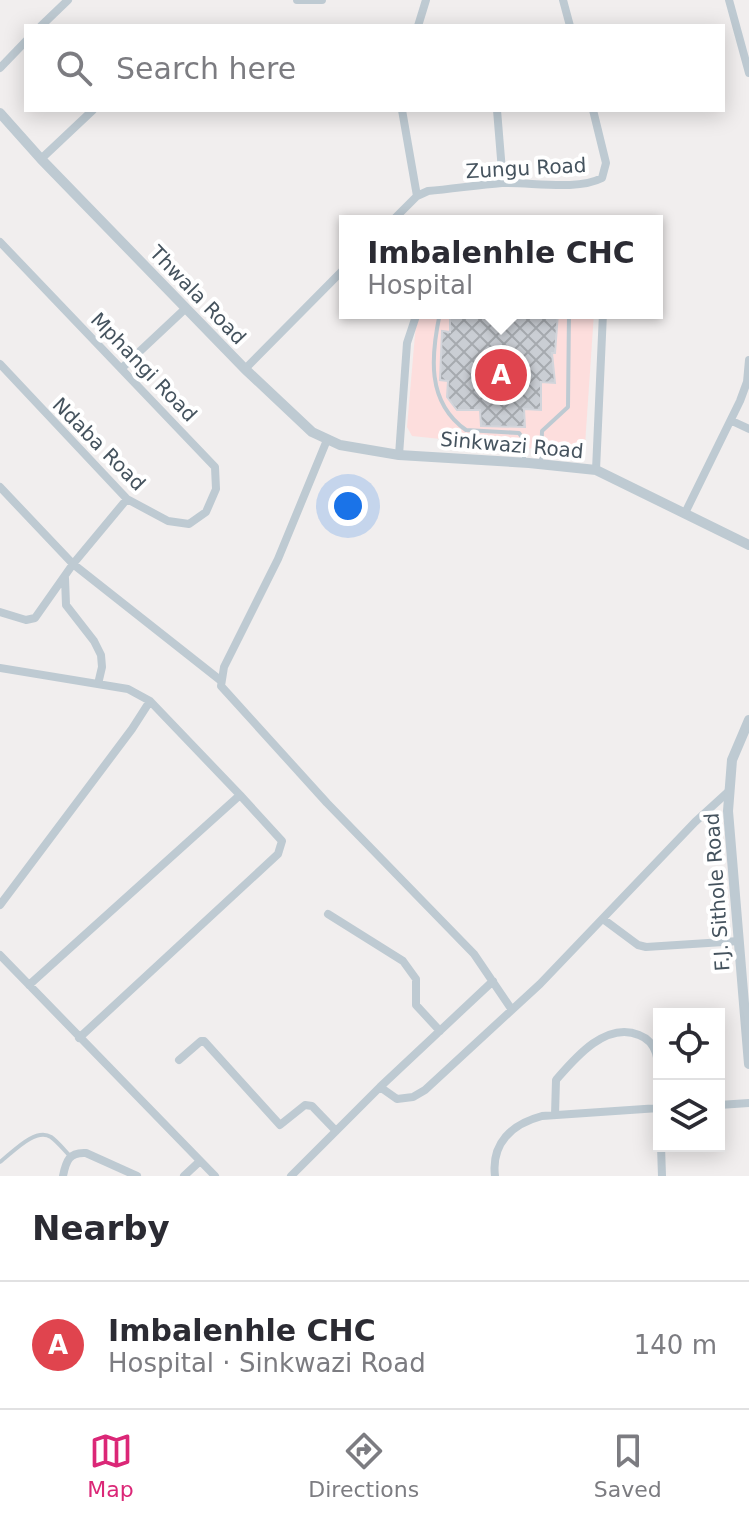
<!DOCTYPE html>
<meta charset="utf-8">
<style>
:root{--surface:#fff;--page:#f2f2f3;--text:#2b2b33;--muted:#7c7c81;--line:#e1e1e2;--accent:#db2777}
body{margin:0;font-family:"DejaVu Sans",sans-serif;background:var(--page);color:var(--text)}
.controls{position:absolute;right:24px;bottom:24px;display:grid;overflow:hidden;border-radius:0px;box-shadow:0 4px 20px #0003}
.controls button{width:72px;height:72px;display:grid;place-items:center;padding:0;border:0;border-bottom:2px solid var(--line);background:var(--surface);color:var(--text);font:40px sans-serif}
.you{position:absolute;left:348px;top:506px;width:28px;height:28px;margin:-20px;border:6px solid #fff;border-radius:50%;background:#1a73e8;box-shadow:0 0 0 12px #1a73e833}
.badge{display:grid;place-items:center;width:52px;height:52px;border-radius:50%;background:var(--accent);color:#fff;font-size:26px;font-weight:700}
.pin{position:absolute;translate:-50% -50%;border:4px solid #fff;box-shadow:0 2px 8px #0006}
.popup{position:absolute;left:339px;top:215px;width:324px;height:104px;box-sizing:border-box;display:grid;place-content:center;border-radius:0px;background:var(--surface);filter:drop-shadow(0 2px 6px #0005);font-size:26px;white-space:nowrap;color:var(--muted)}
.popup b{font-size:30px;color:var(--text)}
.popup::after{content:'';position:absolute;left:50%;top:100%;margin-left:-16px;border:16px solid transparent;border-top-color:var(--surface)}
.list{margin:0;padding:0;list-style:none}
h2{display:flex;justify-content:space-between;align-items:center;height:104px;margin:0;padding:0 32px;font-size:34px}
h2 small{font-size:26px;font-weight:400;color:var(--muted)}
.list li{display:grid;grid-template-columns:52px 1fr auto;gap:24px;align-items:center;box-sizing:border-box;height:128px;padding:0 32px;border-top:2px solid var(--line)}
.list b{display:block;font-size:30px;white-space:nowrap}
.list p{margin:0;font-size:26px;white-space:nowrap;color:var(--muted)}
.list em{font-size:26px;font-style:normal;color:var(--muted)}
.icon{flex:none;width:44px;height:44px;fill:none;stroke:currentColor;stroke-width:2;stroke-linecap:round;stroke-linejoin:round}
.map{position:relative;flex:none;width:749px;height:1176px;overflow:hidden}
.search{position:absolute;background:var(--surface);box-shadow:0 4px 20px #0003;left:24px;right:24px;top:24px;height:88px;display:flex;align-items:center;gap:20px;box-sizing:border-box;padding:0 28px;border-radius:0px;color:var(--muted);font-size:30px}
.sheet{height:232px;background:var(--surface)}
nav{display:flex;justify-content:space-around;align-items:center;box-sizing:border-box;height:112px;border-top:2px solid var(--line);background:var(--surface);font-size:22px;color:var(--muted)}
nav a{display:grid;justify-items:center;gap:4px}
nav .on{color:var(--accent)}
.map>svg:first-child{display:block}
.medical{fill:#fddedd}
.building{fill:url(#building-cross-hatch);stroke:#d2d5db;stroke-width:2}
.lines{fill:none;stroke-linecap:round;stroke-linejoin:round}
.service{stroke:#becad2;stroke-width:4}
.minor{stroke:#becad2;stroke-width:8}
.tertiary{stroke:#becad2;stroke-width:10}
.labels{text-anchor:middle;stroke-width:8;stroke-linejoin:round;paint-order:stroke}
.street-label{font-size:20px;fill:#45535e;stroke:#fff}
</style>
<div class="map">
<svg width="749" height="1176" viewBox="0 0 749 1176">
<defs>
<pattern id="building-cross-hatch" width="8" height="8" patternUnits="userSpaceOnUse" patternTransform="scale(2)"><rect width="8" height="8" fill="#caced4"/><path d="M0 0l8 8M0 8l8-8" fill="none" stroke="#a6aaaf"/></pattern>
</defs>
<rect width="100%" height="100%" fill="#f1eeee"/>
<path class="medical" d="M 422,313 L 594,313 L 585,445 L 574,453 L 412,436 L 407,427 L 416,323 Z"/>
<path class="building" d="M 450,313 L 558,313 L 555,353 L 552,353 L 555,383 L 541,382 L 541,410 L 524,409 L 525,427 L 481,426 L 480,410 L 457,410 L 447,397 L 448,381 L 440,380 L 442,331 L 450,332 Z"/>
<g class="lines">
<path class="service" d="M 440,313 C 431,355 426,402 466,430 L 519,433 L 524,440 L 524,460
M 541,463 L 542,431 L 568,407 L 569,313
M 0,1162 C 12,1153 35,1127 51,1137 C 58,1142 64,1150 70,1156"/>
<path class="minor" d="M 297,0 L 322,0
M 563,0 L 570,26
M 729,0 L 749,73
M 41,26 L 68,0
M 418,26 L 426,0
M 0,68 L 26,41
M 402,110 L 417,196
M 497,110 L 503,183
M 41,159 L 93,110
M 392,221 L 417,196 L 428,191 C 452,189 477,185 502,183 C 531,182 577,191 602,178 L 606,163 L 593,110
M 0,242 L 215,467 L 216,489 L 206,512 L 189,524 L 168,521 L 127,499 L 0,364
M 122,368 L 186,308
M 245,369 L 345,268
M 732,421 L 749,429
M 327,440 L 278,559 L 224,667 L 221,686 L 327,803 L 474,954 L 512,1010
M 399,455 L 407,343 L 417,313
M 596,470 L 603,313
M 0,487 L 73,564 L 220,680
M 686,511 L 740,401 L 747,382 L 749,360
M 65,578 L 66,605 L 94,641 L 101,655 L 102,667 L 98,684
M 0,612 L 26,620 L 35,618 L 73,564 L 127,499
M 0,668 L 128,689 L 150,701 L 240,795 L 29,985
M 0,905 L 132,729 L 150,701
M 328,914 L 403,961 L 416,979 L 416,1005 L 440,1031
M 603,919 L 638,945 L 646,947 L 739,941
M 0,955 L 215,1176
M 79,1038 L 278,854 L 282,841 L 240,795
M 179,1060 L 201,1041 L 204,1041 L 280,1125 L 305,1105 L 312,1106 L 336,1131
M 380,1087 L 397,1099 L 413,1097 L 425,1090 L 540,984 L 695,822 L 729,791
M 719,1105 L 749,1103
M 555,1115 L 556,1080 C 575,1058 606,1021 639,1035 C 647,1038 653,1044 656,1053 C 661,1070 658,1092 659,1110
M 661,1146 L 662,1176
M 63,1176 C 66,1161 69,1152 86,1153 L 137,1176
M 184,1176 L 199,1162
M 291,1176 L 380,1087 L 493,981
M 495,1176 C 491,1143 512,1124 542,1116 L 659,1108"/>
<path class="tertiary" d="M 0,113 L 41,159 L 245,369 L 312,432 L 340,445 L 399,455 L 529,463 L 596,470 L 749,545
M 749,720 L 732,760 L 728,811 L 749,1064"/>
</g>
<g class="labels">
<g class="street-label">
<text transform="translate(526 168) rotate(-3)" y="7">Zungu Road</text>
<text transform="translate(198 295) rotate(46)" y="7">Thwala Road</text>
<text transform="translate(144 367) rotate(46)" y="7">Mphangi Road</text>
<text transform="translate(99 444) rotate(45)" y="7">Ndaba Road</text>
<text transform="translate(512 445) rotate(5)" y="7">Sinkwazi Road</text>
<text transform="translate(717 892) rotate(-94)" y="7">F.J. Sithole Road</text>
</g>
</g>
</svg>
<div class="controls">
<button><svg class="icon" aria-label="locate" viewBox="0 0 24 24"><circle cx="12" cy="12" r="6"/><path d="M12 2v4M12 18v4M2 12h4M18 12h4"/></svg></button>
<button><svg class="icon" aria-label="layers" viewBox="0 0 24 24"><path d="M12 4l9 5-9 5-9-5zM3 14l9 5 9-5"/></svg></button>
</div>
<div class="you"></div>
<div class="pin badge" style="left:501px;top:375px;background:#e0444e">A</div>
<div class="popup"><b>Imbalenhle CHC</b>Hospital</div>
<div class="search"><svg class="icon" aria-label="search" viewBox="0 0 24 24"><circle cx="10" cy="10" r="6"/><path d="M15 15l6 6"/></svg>Search here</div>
</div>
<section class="sheet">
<h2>Nearby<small></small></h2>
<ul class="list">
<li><span class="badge" style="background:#e0444e">A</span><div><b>Imbalenhle CHC</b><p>Hospital · Sinkwazi Road</p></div><em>140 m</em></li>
</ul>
</section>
<nav>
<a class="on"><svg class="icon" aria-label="map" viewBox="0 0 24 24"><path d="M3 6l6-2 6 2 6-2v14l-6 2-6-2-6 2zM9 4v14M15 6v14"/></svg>Map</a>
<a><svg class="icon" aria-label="directions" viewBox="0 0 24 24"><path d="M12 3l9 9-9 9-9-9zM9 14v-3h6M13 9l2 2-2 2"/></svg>Directions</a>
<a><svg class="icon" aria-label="saved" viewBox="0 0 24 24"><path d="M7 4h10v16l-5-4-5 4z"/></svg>Saved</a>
</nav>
